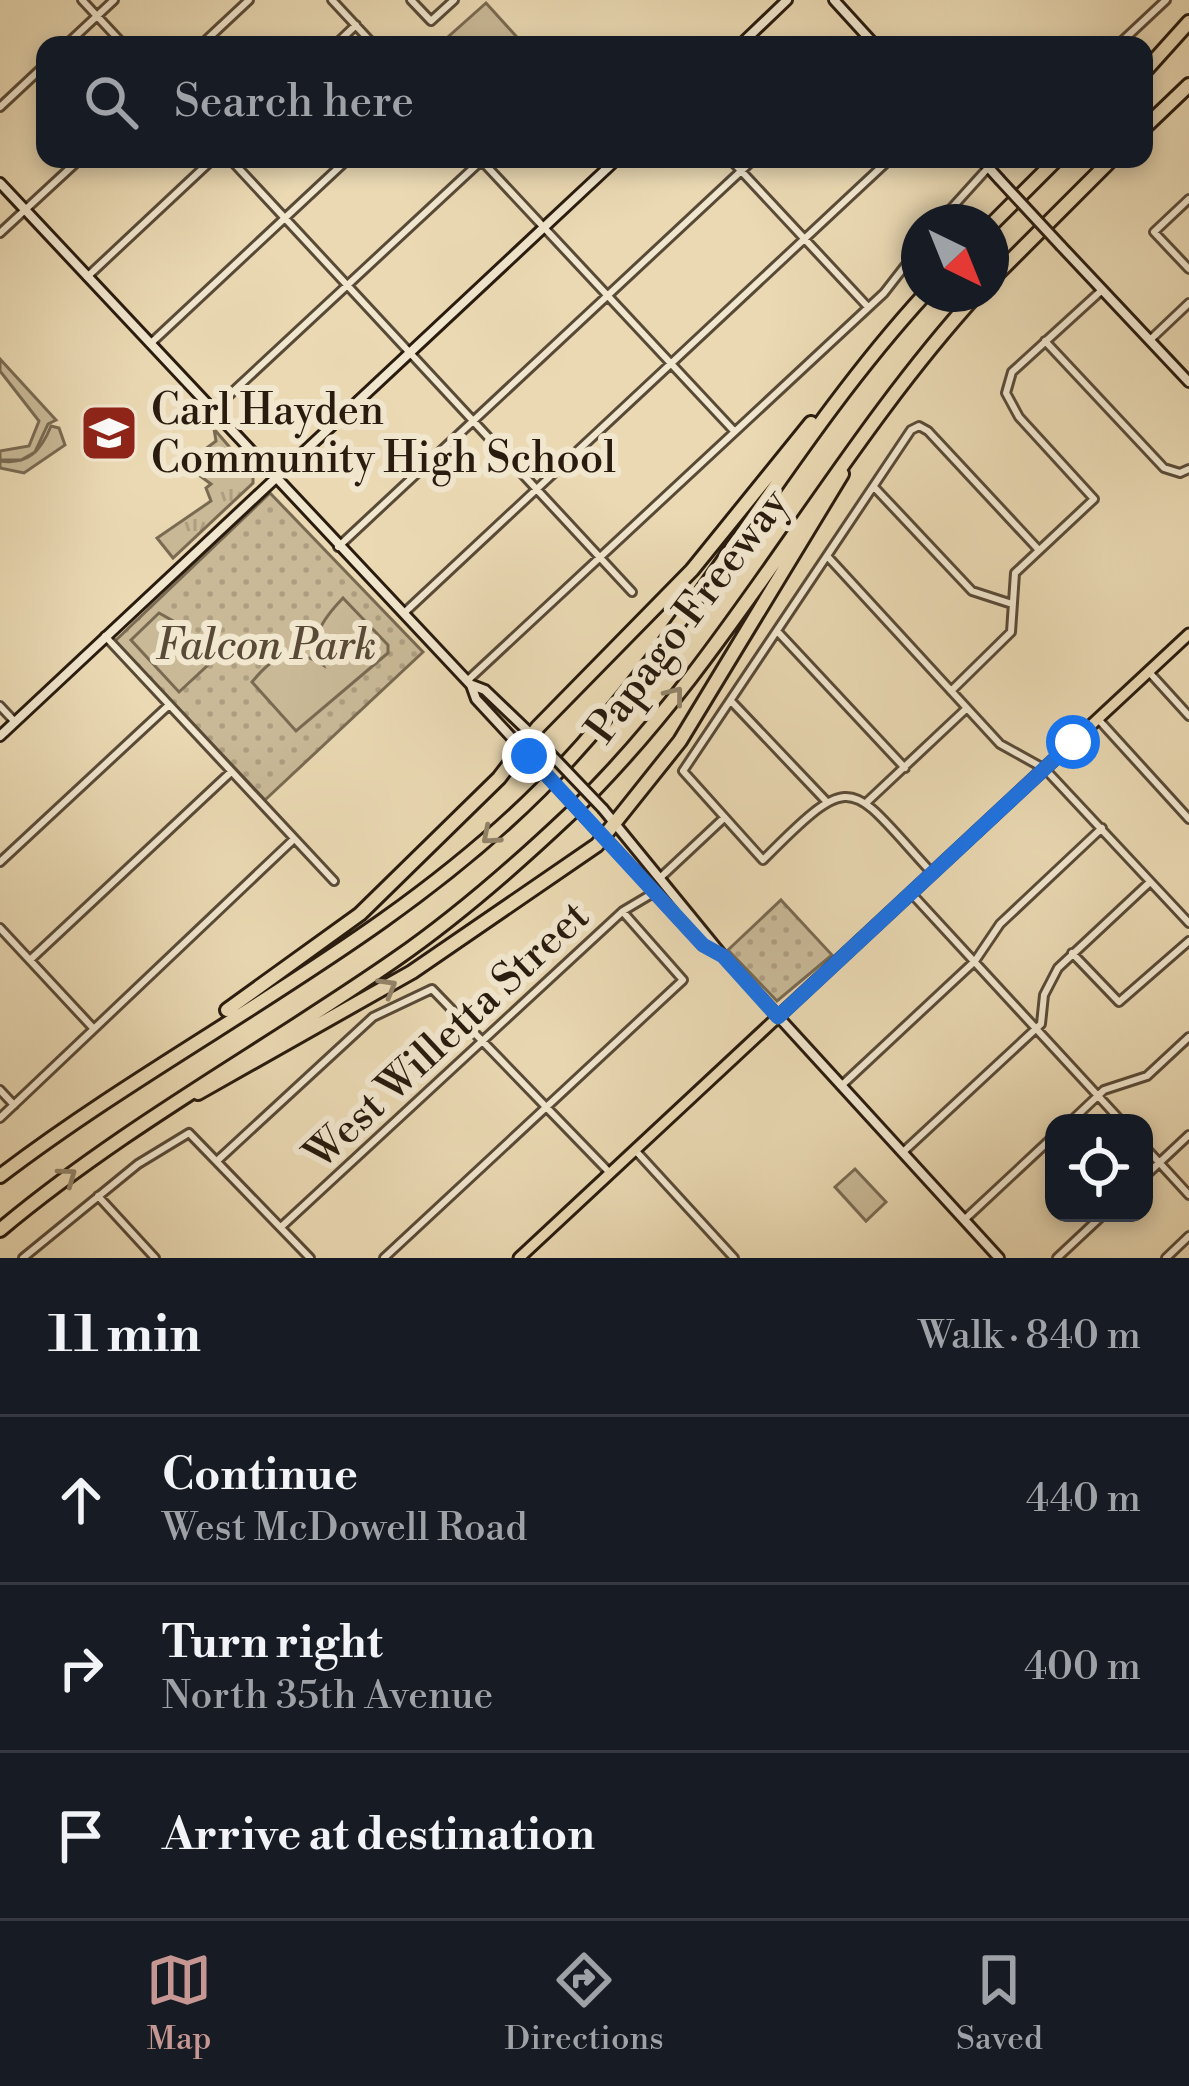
<!DOCTYPE html>
<meta charset="utf-8">
<style>
:root{--surface:#171b24;--page:#20242c;--text:#f1f3f6;--muted:#9ea1a6;--line:#363941;--accent:#c59692}
body{margin:0;font-family:"Libre Bodoni",serif;background:var(--page);color:var(--text)}
.controls{position:absolute;right:36px;bottom:36px;display:grid;overflow:hidden;border-radius:24px;box-shadow:0 6px 18px #0003}
.controls button{width:108px;height:108px;display:grid;place-items:center;padding:0;border:0;border-bottom:3px solid var(--line);background:var(--surface);color:var(--text);font:60px sans-serif}
.compass{position:absolute;left:901px;top:204px;width:108px;height:108px;border-radius:50%;background:var(--surface);box-shadow:0 6px 18px #0003;rotate:137deg}
.stop{position:absolute;width:36px;height:36px;margin:-27px;border:9px solid #1a73e8;border-radius:50%;background:#fff}
.stop.end{background:#1a73e8;border-color:#fff;box-shadow:0 3px 12px #0008}
.list{margin:0;padding:0;list-style:none}
h2{display:flex;justify-content:space-between;align-items:center;height:156px;margin:0;padding:0 48px;font-size:51px}
h2 small{font-size:39px;font-weight:400;color:var(--muted)}
.list li{display:grid;grid-template-columns:78px 1fr auto;gap:36px;align-items:center;box-sizing:border-box;height:168px;padding:0 48px;border-top:3px solid var(--line)}
.list b{display:block;font-size:45px;white-space:nowrap}
.list p{margin:0;font-size:39px;white-space:nowrap;color:var(--muted)}
.list em{font-size:39px;font-style:normal;color:var(--muted)}
.icon{flex:none;width:66px;height:66px;fill:none;stroke:currentColor;stroke-width:2;stroke-linecap:round;stroke-linejoin:round}
.map{position:relative;flex:none;width:1189px;height:1258px;overflow:hidden}
.search{position:absolute;background:var(--surface);box-shadow:0 6px 18px #0003;left:36px;right:36px;top:36px;height:132px;display:flex;align-items:center;gap:30px;box-sizing:border-box;padding:0 42px;border-radius:24px;color:var(--muted);font-size:45px}
.sheet{height:660px;background:var(--surface)}
nav{display:flex;justify-content:space-around;align-items:center;box-sizing:border-box;height:168px;border-top:3px solid var(--line);background:var(--surface);font-size:33px;color:var(--muted)}
nav a{display:grid;justify-items:center;gap:6px}
nav .on{color:var(--accent)}
.map>svg:first-child{display:block}
.grass{fill:url(#grass-tufts);stroke:#796a52;stroke-width:3}
.park{fill:url(#park-dots);stroke:#796a52;stroke-width:3}
.pitch{fill:#c9b997;stroke:#796a52;stroke-width:3}
.lines{fill:none;stroke-linecap:round;stroke-linejoin:round}
.street-casing{stroke:#594a37;stroke-width:12}
.secondary-casing{stroke:#291b0e;stroke-width:14}
.primary-casing{stroke:#291b0e;stroke-width:15}
.highway-casing{stroke:#291b0e;stroke-width:18}
.street{stroke:#f1e6ce;stroke-width:6}
.secondary{stroke:#f1e6ce;stroke-width:8}
.primary{stroke:#ead9b3;stroke-width:9}
.highway{stroke:#ead9b3;stroke-width:12}
.secondary-bridge-casing{stroke:#291b0e;stroke-width:14;stroke-linecap:butt}
.secondary-bridge{stroke:#f1e6ce;stroke-width:8}
.oneway{stroke:#938469}
.route{stroke:#1a73e8;stroke-width:15}
.labels{text-anchor:middle;stroke-width:12;stroke-linejoin:round;paint-order:stroke}
.poi-label{font-size:42px;fill:#291b0e;stroke:#f1e6ce;text-anchor:start}
.street-label{font-size:42px;fill:#291b0e;stroke:#f1e6ce}
.park-label{font-size:42px;font-style:italic;fill:#594a37;stroke:#f1e6ce}
</style>
<div class="map">
<svg width="1189" height="1258" viewBox="0 0 1189 1258">
<defs>
<pattern id="grass-tufts" width="24" height="20" patternUnits="userSpaceOnUse" patternTransform="scale(3)"><rect width="24" height="20" fill="#c9b997"/><path d="M3 7l-1-3M5 7V3M7 7l1-3M15 17l-1-3M17 17v-4M19 17l1-3" fill="none" stroke="#ad9e81"/></pattern>
<pattern id="park-dots" width="8" height="8" patternUnits="userSpaceOnUse" patternTransform="scale(3)"><rect width="8" height="8" fill="#c9b997"/><path d="M2 2h.1M6 6h.1" fill="none" stroke="#ad9e81" stroke-width="1.8" stroke-linecap="round"/></pattern>
</defs>
<rect width="100%" height="100%" fill="#ead9b3"/>
<filter id="stains"><feTurbulence type="fractalNoise" baseFrequency=".00167" numOctaves="4"/><feColorMatrix values="0 0 0 0 .2 0 0 0 0 .09 0 0 0 0 .02 0 0 0 .5 -.17"/></filter>
<radialGradient id="worn" r=".72"><stop offset=".6" stop-color="#630" stop-opacity="0"/><stop offset="1" stop-color="#630" stop-opacity=".3"/></radialGradient>
<path class="grass" d="M 51,426 L 59,428 L 65,445 L 24,473 L 0,468 L 0,461 C 28,465 41,451 51,426 Z
M 214,429 L 253,474 L 253,483 L 173,558 L 157,538 L 211,501 L 206,488 L 211,484 L 196,473 L 201,469 L 197,462 L 188,462 L 216,441 Z"/>
<path class="park" d="M 270,493 L 423,652 L 265,800 L 115,641 Z
M 781,900 L 832,955 L 777,1001 L 728,950 Z"/>
<path class="pitch" d="M 486,3 L 524,45 L 439,45 Z
M 0,359 L 56,420 L 48,424 L 35,452 L 21,460 L 0,460 L 0,451 L 29,446 L 39,421 L 0,371 Z
M 343,598 L 388,645 L 388,653 L 296,731 L 252,682 C 275,654 291,645 323,665 C 309,636 323,619 343,598 Z
M 159,613 L 182,626 L 193,641 L 185,649 L 190,654 L 196,649 L 208,665 L 179,692 L 131,640 Z
M 855,1169 L 886,1202 L 866,1221 L 835,1187 Z"/>
<g class="lines">
<defs>
<path id="street" d="M 82,0 L 124,45
M 332,0 L 374,45
M 411,0 L 431,21 L 454,0
M 66,45 L 114,0
M 201,45 L 249,0
M 335,45 L 356,25
M 1118,45 L 1166,0
M 0,107 L 45,65
M 230,159 L 632,592
M 480,159 L 734,431
M 730,159 L 868,307
M 1189,199 L 1154,232 L 1189,269
M 939,222 L 996,159
M 0,233 L 80,159
M 87,277 L 213,159
M 1150,340 L 1189,303
M 1045,341 L 1164,468 L 1180,473 L 1189,469
M 150,344 L 348,159
M 212,411 L 482,160
M 875,488 L 972,591 L 1009,603
M 338,547 L 754,159
M 828,557 L 1000,744 L 1045,769 L 1189,923
M 404,613 L 890,159
M 777,631 L 905,768
M 105,636 L 334,881
M 1149,672 L 1189,716
M 467,681 L 884,293 L 919,248
M 951,691 L 1011,632 L 1015,573 L 1094,499 L 1019,417 L 1006,393 L 1012,372 L 1102,290
M 731,701 L 825,800
M 0,706 L 15,722
M 1098,719 L 1189,819
M 867,802 L 967,708
M 0,862 L 169,705
M 932,873 C 849,783 856,766 763,860 L 683,771 L 911,430 L 919,426 L 928,431 L 1037,548
M 661,877 L 724,818
M 911,893 L 1123,1123
M 0,928 L 93,1028
M 1072,953 L 1119,1002 L 1189,941
M 30,960 L 231,772
M 841,1086 L 975,961 L 1000,924 L 1102,828
M 0,1090 L 14,1105
M 0,1118 L 294,839
M 1069,1123 L 1104,1090 L 1147,1076 L 1189,1037
M 1144,1146 L 1189,1195
M 635,1150 L 734,1258
M 902,1153 L 1041,1024 L 1044,995 L 1058,968 L 1150,882
M 218,1160 L 373,1017 L 432,989 L 610,1173
M 1144,1177 L 1189,1135
M 98,1196 L 155,1258
M 964,1220 L 1054,1136
M 281,1227 L 623,911 L 655,892
M 23,1258 L 138,1164 L 189,1133 L 310,1258
M 384,1258 L 683,980 L 623,912
M 1057,1258 L 1105,1213
M 1166,1258 L 1189,1236"/>
<path id="secondary" d="M 834,0 L 875,45
M 740,45 L 787,0
M 981,159 L 999,179
M 0,183 L 471,685 L 476,699 L 538,766
M 1061,246 L 1189,382
M 472,685 L 485,690 L 534,737
M 0,736 L 617,159
M 603,809 L 723,956 L 999,1258
M 602,835 L 703,945 L 722,955"/>
<path id="primary" d="M 519,1258 L 1189,634"/>
<path id="highway" d="M 1144,72 L 1189,22
M 1144,128 L 1189,85
M 991,225 L 1057,159
M 991,280 L 1112,159
M 227,1010 L 360,914 L 499,778 L 538,727 L 692,570 L 811,423
M 198,1093 L 412,972 L 597,845 L 680,741 L 842,474
M 0,1176 C 176,1042 383,947 540,790 C 689,640 783,449 925,294
M 0,1230 C 124,1126 264,1051 396,959 C 458,916 515,866 570,814 C 729,661 829,457 977,294"/>
</defs>
<use href="#street" class="street-casing"/>
<use href="#secondary" class="secondary-casing"/>
<use href="#primary" class="primary-casing"/>
<use href="#highway" class="highway-casing"/>
<use href="#street" class="street"/>
<use href="#secondary" class="secondary"/>
<use href="#primary" class="primary"/>
<use href="#highway" class="highway"/>
<defs>
<path id="secondary-bridge" d="M 999,179 L 1061,246
M 540,743 L 603,809
M 538,766 L 596,829"/>
</defs>
<use href="#secondary-bridge" class="secondary-bridge-casing"/>
<use href="#secondary-bridge" class="secondary-bridge"/>
</g>
<defs><path id="oneway-chevron" d="M-2-3.5L2.5 0L-2 3.5" fill="none" stroke-width="1.6" stroke-linecap="round" stroke-linejoin="round" transform="scale(3)"/></defs>
<g class="oneway">
<use href="#oneway-chevron" transform="translate(675 695) rotate(-52)"/>
<use href="#oneway-chevron" transform="translate(490 836) rotate(139)"/>
<use href="#oneway-chevron" transform="translate(388 987) rotate(-30)"/>
<use href="#oneway-chevron" transform="translate(68 1176) rotate(-36)"/>
</g>
<g class="lines">
<path class="route" d="M 529,756 L 703,945 L 723,956 L 778,1017 L 1073,742"/>
</g>
<defs>
<symbol id="school-square" viewBox="-11 -11 22 22"><rect x="-9" y="-9" width="18" height="18" rx="4" fill="#8f2418" stroke="#f1e6ce"/><path d="M0-5L7-2L0 1L-7-2ZM-4 1L0 2.5L4 1V4Q0 6-4 4Z" fill="#fff"/></symbol>
</defs>
<g fill-rule="evenodd">
<use href="#school-square" x="76" y="400" width="66" height="66"/>
</g>
<g class="labels">
<g class="poi-label">
<text x="151" y="424">Carl Hayden<tspan x="151" dy="48">Community High School</tspan></text>
</g>
<g class="street-label">
<text transform="translate(686 615) rotate(-53)" y="15">Papago Freeway</text>
<text transform="translate(446 1034) rotate(-43)" y="15">West Willetta Street</text>
</g>
<g class="park-label">
<text x="266" y="659">Falcon Park</text>
</g>
</g>
<rect width="100%" height="100%" filter="url(#stains)"/>
<rect width="100%" height="100%" fill="url(#worn)"/>
</svg>
<div class="controls">
<button><svg class="icon" aria-label="locate" viewBox="0 0 24 24"><circle cx="12" cy="12" r="6"/><path d="M12 2v4M12 18v4M2 12h4M18 12h4"/></svg></button>
</div>
<svg class="compass" viewBox="-18 -18 36 36"><path d="M0-13l5 13h-10z" fill="#e53935"/><path d="M0 13l5-13h-10z" fill="#9ea1a6"/></svg>
<div class="stop" style="left:1073px;top:742px"></div>
<div class="stop end" style="left:529px;top:756px"></div>
<div class="search"><svg class="icon" aria-label="search" viewBox="0 0 24 24"><circle cx="10" cy="10" r="6"/><path d="M15 15l6 6"/></svg>Search here</div>
</div>
<section class="sheet">
<h2>11 min<small>Walk · 840 m</small></h2>
<ul class="list">
<li><svg class="icon" aria-label="ahead" viewBox="0 0 24 24"><path d="M12 20V5M6 11l6-6 6 6"/></svg><div><b>Continue</b><p>West McDowell Road</p></div><em>440 m</em></li>
<li><svg class="icon" aria-label="right" viewBox="0 0 24 24"><path d="M7 20v-9h11M14 6l5 5-5 5"/></svg><div><b>Turn right</b><p>North 35th Avenue</p></div><em>400 m</em></li>
<li><svg class="icon" aria-label="arrive" viewBox="0 0 24 24"><path d="M6 21V4h12l-3 4 3 4H6"/></svg><div><b>Arrive at destination</b></div></li>
</ul>
</section>
<nav>
<a class="on"><svg class="icon" aria-label="map" viewBox="0 0 24 24"><path d="M3 6l6-2 6 2 6-2v14l-6 2-6-2-6 2zM9 4v14M15 6v14"/></svg>Map</a>
<a><svg class="icon" aria-label="directions" viewBox="0 0 24 24"><path d="M12 3l9 9-9 9-9-9zM9 14v-3h6M13 9l2 2-2 2"/></svg>Directions</a>
<a><svg class="icon" aria-label="saved" viewBox="0 0 24 24"><path d="M7 4h10v16l-5-4-5 4z"/></svg>Saved</a>
</nav>
